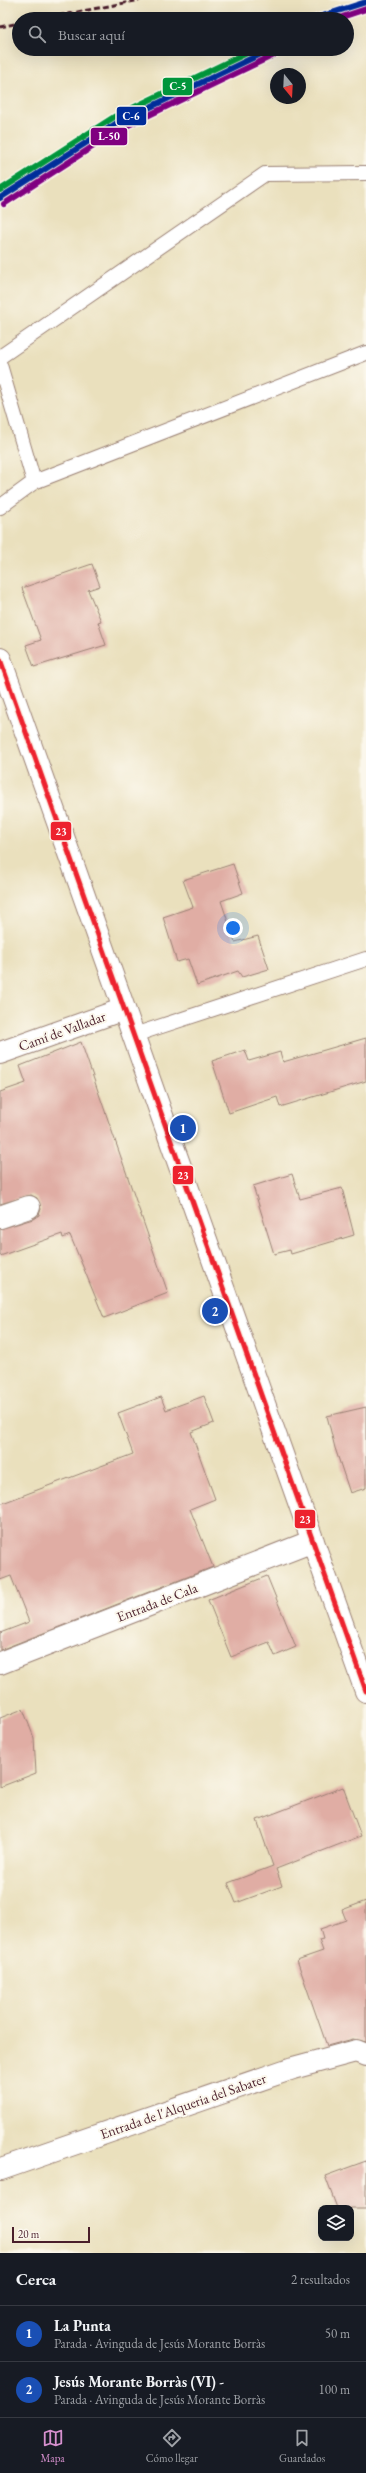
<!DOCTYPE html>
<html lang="es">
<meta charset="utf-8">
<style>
:root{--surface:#171b24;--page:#242831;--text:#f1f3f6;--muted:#9ea1a6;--line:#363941;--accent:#d690ce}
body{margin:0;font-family:"EB Garamond",serif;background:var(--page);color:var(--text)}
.controls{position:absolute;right:12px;bottom:12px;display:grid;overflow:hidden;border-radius:8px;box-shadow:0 4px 16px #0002}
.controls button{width:36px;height:36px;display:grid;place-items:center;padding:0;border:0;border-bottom:1px solid var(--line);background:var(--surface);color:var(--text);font:20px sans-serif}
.compass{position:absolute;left:270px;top:68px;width:36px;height:36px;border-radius:50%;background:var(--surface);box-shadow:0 4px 16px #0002;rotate:162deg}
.scale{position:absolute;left:12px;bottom:10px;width:78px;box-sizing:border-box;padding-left:4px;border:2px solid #4a1f2b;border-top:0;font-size:11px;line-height:14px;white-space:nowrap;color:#4a1f2b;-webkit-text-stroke:3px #fbf7ec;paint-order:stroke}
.you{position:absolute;left:233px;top:928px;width:14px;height:14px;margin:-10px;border:3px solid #fff;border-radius:50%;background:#1a73e8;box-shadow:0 0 0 6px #1a73e833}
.badge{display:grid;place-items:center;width:26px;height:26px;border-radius:50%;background:var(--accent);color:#fff;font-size:13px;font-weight:700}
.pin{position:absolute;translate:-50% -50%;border:2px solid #fff;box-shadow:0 1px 4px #0006}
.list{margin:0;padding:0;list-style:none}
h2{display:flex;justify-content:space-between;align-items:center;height:52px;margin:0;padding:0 16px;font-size:17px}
h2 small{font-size:13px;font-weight:400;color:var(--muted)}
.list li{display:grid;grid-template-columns:26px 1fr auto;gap:12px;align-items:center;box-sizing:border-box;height:56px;padding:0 16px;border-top:1px solid var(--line)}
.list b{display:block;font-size:15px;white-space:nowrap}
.list p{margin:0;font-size:13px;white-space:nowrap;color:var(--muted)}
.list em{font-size:13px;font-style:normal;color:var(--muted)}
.icon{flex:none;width:22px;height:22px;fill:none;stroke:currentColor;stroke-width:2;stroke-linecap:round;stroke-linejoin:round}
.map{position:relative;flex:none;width:366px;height:2253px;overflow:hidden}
.search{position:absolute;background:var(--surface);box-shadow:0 4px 16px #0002;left:12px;right:12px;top:12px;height:44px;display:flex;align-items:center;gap:10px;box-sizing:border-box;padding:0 14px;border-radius:22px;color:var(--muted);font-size:15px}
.sheet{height:164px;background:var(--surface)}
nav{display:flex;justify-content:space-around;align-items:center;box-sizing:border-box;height:56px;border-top:1px solid var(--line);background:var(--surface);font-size:11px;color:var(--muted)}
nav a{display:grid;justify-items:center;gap:2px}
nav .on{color:var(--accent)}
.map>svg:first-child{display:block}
.building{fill:#e0ada4}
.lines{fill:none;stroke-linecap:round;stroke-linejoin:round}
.lane-casing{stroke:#9a8074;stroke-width:16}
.street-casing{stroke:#9a8074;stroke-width:24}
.lane{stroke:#fff;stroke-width:14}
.street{stroke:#fff;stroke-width:22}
.rail{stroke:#4a1f2b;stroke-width:3;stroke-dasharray:6 3;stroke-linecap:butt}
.bus-1-casing{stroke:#fbf7ec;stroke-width:8}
.bus-1{stroke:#ed222e;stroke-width:5}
.rail-1-casing{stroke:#fbf7ec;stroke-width:9}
.rail-2-casing{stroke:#fbf7ec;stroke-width:9}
.rail-3-casing{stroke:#fbf7ec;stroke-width:9}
.rail-1{stroke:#002d9a;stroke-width:6}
.rail-2{stroke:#800080;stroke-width:6}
.rail-3{stroke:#00953b;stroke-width:6}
.labels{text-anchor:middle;stroke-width:4;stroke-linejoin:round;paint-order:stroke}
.street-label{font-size:14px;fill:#4a1f2b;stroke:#fbf7ec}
.line-badge{stroke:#fbf7ec;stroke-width:1.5}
.badge-label{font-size:11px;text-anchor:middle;font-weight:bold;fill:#fff}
</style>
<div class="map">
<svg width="366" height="2253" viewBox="0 0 366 2253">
<rect width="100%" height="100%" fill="#fbf7ec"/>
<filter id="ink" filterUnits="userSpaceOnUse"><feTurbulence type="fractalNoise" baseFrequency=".025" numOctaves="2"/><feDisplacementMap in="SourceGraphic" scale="8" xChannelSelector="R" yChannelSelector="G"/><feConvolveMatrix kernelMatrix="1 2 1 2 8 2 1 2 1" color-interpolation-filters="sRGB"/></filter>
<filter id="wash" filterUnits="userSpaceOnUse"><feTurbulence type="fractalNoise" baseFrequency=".012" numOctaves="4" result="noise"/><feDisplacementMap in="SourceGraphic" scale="16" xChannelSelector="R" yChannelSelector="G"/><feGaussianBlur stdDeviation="0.9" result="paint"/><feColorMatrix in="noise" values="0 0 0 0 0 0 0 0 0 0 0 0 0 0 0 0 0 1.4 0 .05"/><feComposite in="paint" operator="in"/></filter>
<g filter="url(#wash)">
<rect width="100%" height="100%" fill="#eae0bd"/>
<g id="blocks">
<path class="building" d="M 92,564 L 100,586 L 88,590 L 101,621 L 98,622 L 106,645 L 34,667 L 26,645 L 41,640 L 22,588 Z
M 233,864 L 243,893 L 221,901 L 235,942 L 258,936 L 269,969 L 242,977 L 238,971 L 197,985 L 188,959 L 177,962 L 163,917 L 193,907 L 183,880 Z
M 366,1038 L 366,1081 L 280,1107 L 277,1097 L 229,1113 L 212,1061 L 245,1050 L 249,1061 L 280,1052 L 283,1062 Z
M 81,1042 L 168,1293 L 104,1318 L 70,1235 L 63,1238 L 62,1234 L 0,1256 L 0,1229 L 33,1219 L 39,1215 L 41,1209 L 37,1198 L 31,1195 L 0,1204 L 0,1092 L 26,1083 L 20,1066 Z
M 292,1174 L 300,1199 L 342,1188 L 354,1235 L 291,1254 L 290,1250 L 274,1254 L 253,1186 Z
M 204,1396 L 214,1423 L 191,1432 L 215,1499 L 190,1509 L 213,1567 L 0,1650 L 0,1633 L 29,1622 L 11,1576 L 0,1580 L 0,1504 L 133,1454 L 118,1413 L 161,1397 L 166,1410 Z
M 366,1407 L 366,1488 L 350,1493 L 335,1448 L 327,1416 Z
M 267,1576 L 296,1647 L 275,1656 L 269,1642 L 231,1657 L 208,1600 Z
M 23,1709 L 34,1738 L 36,1773 L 0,1787 L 0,1718 Z
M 343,1787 L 361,1836 L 276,1869 L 282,1886 L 236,1903 L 228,1883 L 273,1866 L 257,1820 Z
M 366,1901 L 366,2042 L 353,2039 L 327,2046 L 297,1960 L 323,1951 L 319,1940 L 323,1939 L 320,1929 L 346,1920 L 342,1910 Z
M 366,2161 L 366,2208 L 337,2208 L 325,2176 Z"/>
</g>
</g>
<g filter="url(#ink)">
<use href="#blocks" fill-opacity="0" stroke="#9a8074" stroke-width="1"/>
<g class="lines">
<defs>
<path id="lane" d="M 0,357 L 265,174 L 366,173
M 0,365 L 34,482 L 366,353
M 0,507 L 34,482
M 134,1035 L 366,959"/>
<path id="street" d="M 0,659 L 366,1691
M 0,1053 L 124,1009
M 0,1217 L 29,1207
M 0,1663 L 313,1541
M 1,2169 L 293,2068 L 356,2051 L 366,2055"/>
</defs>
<use href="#lane" class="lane-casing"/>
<use href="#street" class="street-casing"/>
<use href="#lane" class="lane"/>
<use href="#street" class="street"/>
<path class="rail" d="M 41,19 L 140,0
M 0,27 L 19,23"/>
<defs>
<path id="bus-1" d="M 0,659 L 366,1691"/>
</defs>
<use href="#bus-1" class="bus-1-casing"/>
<use href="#bus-1" class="bus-1"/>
<defs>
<path id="rail-1" d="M 313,19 L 366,2
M 0,198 L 117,123 L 271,49"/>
<path id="rail-2" d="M 336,19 L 366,9
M 4,204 L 120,129 L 274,55"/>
<path id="rail-3" d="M 0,190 L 114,117 L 255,49"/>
</defs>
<use href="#rail-1" class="rail-1-casing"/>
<use href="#rail-2" class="rail-2-casing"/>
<use href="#rail-3" class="rail-3-casing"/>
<use href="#rail-1" class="rail-1"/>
<use href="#rail-2" class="rail-2"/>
<use href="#rail-3" class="rail-3"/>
</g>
</g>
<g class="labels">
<g class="street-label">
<text transform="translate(62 1031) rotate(-20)" y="5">Camí de Valladar</text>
<text transform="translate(157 1602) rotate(-21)" y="5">Entrada de Cala</text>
<text transform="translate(183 2106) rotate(-19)" y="5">Entrada de l'Alqueria del Sabater</text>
</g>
</g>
<g class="line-badge">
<rect x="162" y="77" width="31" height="19" rx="4" fill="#00953b"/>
<rect x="116" y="106" width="31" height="20" rx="4" fill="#002d9a"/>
<rect x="90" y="127" width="38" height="19" rx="4" fill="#800080"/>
<rect x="50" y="821" width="22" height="20" rx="4" fill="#ed222e"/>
<rect x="172" y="1165" width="22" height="20" rx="4" fill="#ed222e"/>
<rect x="294" y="1509" width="22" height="20" rx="4" fill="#ed222e"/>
</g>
<g class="badge-label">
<text x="178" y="90">C-5</text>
<text x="131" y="120">C-6</text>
<text x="109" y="140">L-50</text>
<text x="61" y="835">23</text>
<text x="183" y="1179">23</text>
<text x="305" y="1523">23</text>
</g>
</svg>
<div class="controls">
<button><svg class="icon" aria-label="layers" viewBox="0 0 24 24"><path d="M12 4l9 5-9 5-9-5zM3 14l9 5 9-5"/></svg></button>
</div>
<svg class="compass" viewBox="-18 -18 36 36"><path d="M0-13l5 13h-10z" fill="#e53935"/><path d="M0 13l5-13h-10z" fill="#9ea1a6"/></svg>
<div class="scale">20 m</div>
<div class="you"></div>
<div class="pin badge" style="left:183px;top:1128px;background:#1a4fb4">1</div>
<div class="pin badge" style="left:215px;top:1311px;background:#1a4fb4">2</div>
<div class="search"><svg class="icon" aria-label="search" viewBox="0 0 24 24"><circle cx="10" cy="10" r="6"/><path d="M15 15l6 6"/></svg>Buscar aquí</div>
</div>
<section class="sheet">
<h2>Cerca<small>2 resultados</small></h2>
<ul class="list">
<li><span class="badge" style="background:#1a4fb4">1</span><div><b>La Punta</b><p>Parada · Avinguda de Jesús Morante Borràs</p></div><em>50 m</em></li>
<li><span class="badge" style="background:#1a4fb4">2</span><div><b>Jesús Morante Borràs (VI) -</b><p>Parada · Avinguda de Jesús Morante Borràs</p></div><em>100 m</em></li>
</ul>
</section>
<nav>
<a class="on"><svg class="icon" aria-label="map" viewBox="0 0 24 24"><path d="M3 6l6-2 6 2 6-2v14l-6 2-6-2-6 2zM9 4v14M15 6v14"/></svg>Mapa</a>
<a><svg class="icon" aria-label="directions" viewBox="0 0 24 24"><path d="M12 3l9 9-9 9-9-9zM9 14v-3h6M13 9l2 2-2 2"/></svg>Cómo llegar</a>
<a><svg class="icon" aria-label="saved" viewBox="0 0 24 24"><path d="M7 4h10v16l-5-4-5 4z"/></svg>Guardados</a>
</nav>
